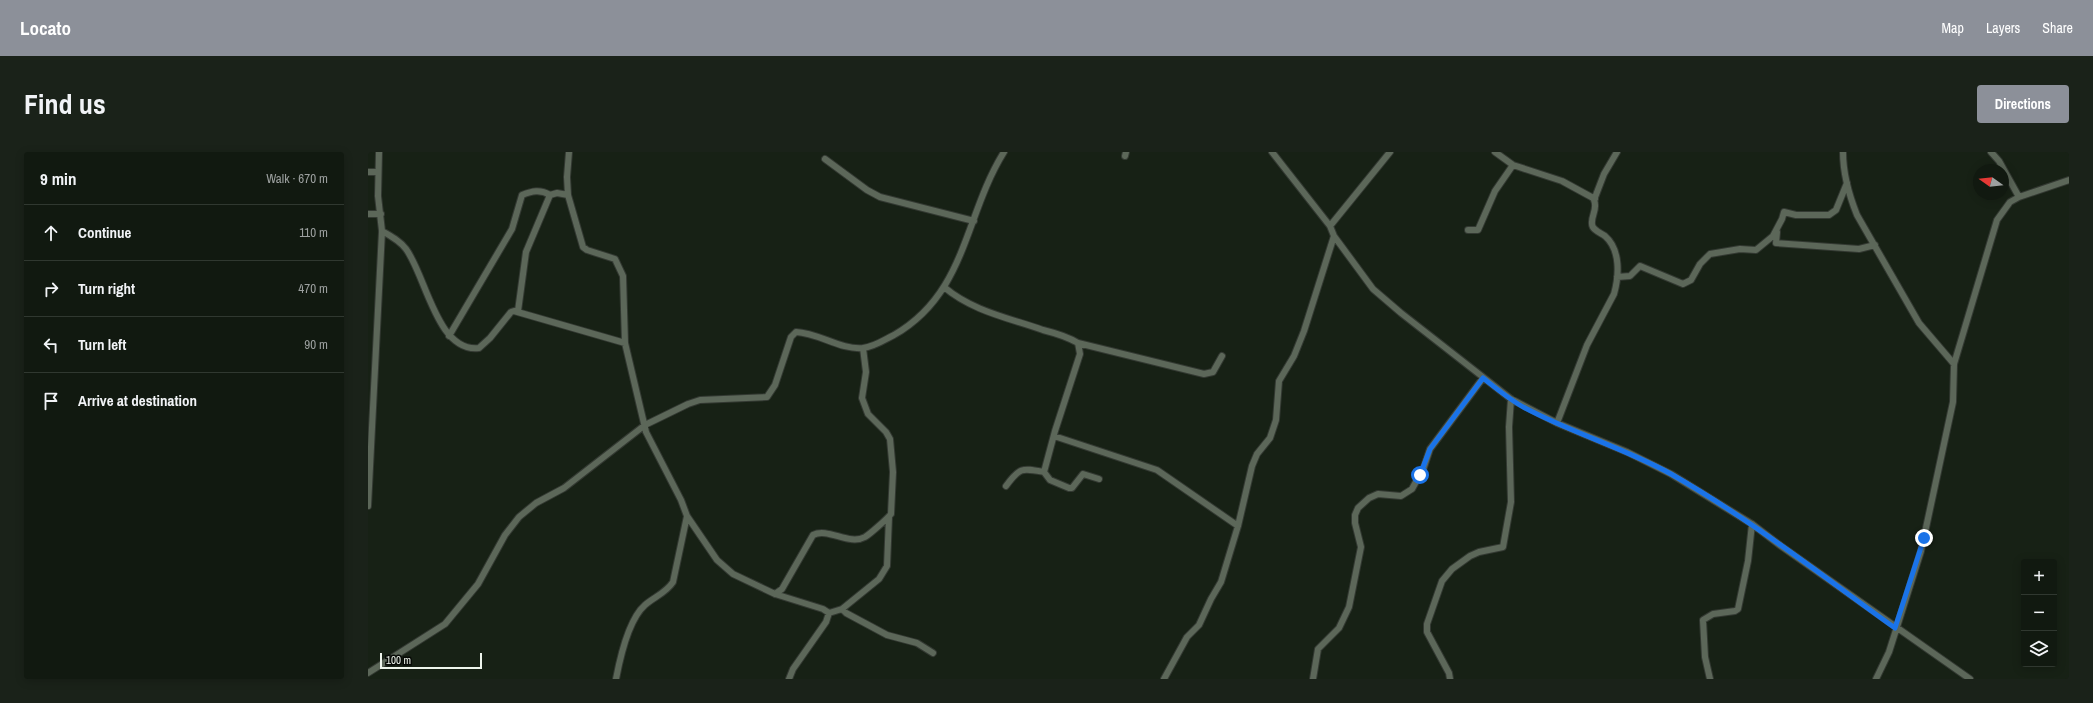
<!DOCTYPE html>
<meta charset="utf-8">
<style>
:root{--surface:#111910;--page:#1a2219;--text:#f1f3f6;--muted:#9ca09f;--line:#303830;--accent:#8c9099}
body{margin:0;font-family:"Archivo Narrow",sans-serif;background:var(--page);color:var(--text)}
.controls{position:absolute;right:12px;bottom:12px;display:grid;overflow:hidden;border-radius:4px;box-shadow:0 2px 10px #0003}
.controls button{width:36px;height:36px;display:grid;place-items:center;padding:0;border:0;border-bottom:1px solid var(--line);background:var(--surface);color:var(--text);font:20px sans-serif}
.compass{position:absolute;left:1605px;top:12px;width:36px;height:36px;border-radius:50%;background:var(--surface);box-shadow:0 2px 10px #0003;rotate:285deg}
.scale{position:absolute;left:12px;bottom:10px;width:102px;box-sizing:border-box;padding-left:4px;border:2px solid #eef5ec;border-top:0;font-size:11px;line-height:14px;white-space:nowrap;color:#eef5ec;-webkit-text-stroke:3px #060905;paint-order:stroke}
.stop{position:absolute;width:12px;height:12px;margin:-9px;border:3px solid #1a73e8;border-radius:50%;background:#fff}
.stop.end{background:#1a73e8;border-color:#fff;box-shadow:0 1px 4px #0008}
.list{margin:0;padding:0;list-style:none}
h2{display:flex;justify-content:space-between;align-items:center;height:52px;margin:0;padding:0 16px;font-size:17px}
h2 small{font-size:13px;font-weight:400;color:var(--muted)}
.list li{display:grid;grid-template-columns:26px 1fr auto;gap:12px;align-items:center;box-sizing:border-box;height:56px;padding:0 16px;border-top:1px solid var(--line)}
.list b{display:block;font-size:15px;white-space:nowrap}
.list em{font-size:13px;font-style:normal;color:var(--muted)}
.icon{flex:none;width:22px;height:22px;fill:none;stroke:currentColor;stroke-width:2;stroke-linecap:round;stroke-linejoin:round}
.map{position:relative;flex:none;width:1701px;height:527px;overflow:hidden;border-radius:4px}
header{display:flex;align-items:center;gap:24px;box-sizing:border-box;height:56px;padding:0 20px;background:var(--accent);color:#fff}
header strong{font-size:19px}
nav{display:flex;gap:22px;margin-inline-start:auto;font-size:14px}
.intro{display:flex;align-items:center;justify-content:space-between;box-sizing:border-box;height:96px;padding:0 24px}
h1{margin:0;font-size:28px}
.button{padding:10px 18px;border-radius:4px;background:var(--accent);color:#fff;font-size:14px;font-weight:700}
main{display:flex;gap:24px;padding:0 24px}
aside{flex:1;background:var(--surface);border-radius:4px;box-shadow:0 2px 10px #0003}
.map>svg:first-child{display:block}
.lines{fill:none;stroke-linecap:round;stroke-linejoin:round}
.street-casing{stroke:#333932;stroke-width:8}
.street{stroke:#5c6759;stroke-width:6}
.route{stroke:#1a73e8;stroke-width:5}
</style>
<header>
<strong>Locato</strong>
<nav><a>Map</a><a>Layers</a><a>Share</a></nav>
</header>
<div class="intro"><h1>Find us</h1><a class="button">Directions</a></div>
<main>
<aside>
<h2>9 min<small>Walk · 670 m</small></h2>
<ul class="list">
<li><svg class="icon" aria-label="ahead" viewBox="0 0 24 24"><path d="M12 20V5M6 11l6-6 6 6"/></svg><div><b>Continue</b></div><em>110 m</em></li>
<li><svg class="icon" aria-label="right" viewBox="0 0 24 24"><path d="M7 20v-9h11M14 6l5 5-5 5"/></svg><div><b>Turn right</b></div><em>470 m</em></li>
<li><svg class="icon" aria-label="left" viewBox="0 0 24 24"><path d="M17 20v-9H6M10 6l-5 5 5 5"/></svg><div><b>Turn left</b></div><em>90 m</em></li>
<li><svg class="icon" aria-label="arrive" viewBox="0 0 24 24"><path d="M6 21V4h12l-3 4 3 4H6"/></svg><div><b>Arrive at destination</b></div></li>
</ul>
</aside>
<div class="map">
<svg width="1701" height="527" viewBox="0 0 1701 527">
<rect width="100%" height="100%" fill="#172115"/>
<g class="lines">
<defs>
<path id="street" d="M 201,0 L 199,25 L 200,43 L 215,95 L 219,98 L 247,107 L 255,124 L 257,191 L 278,280 L 313,348 L 319,364 L 349,408 L 365,422 L 407,442 L 455,457 L 461,461 L 474,457 L 511,427 L 519,414 L 521,365
M 904,0 L 962,74 L 966,84 L 1005,137 L 1033,161 L 1143,247 L 1189,271 L 1259,300 L 1303,322 L 1384,372 L 1413,394 L 1602,527
M 1127,0 L 1145,13 L 1194,29 L 1227,47
M 1475,0 C 1475,22 1481,43 1489,63 L 1551,171 L 1586,212
M 1623,0 L 1631,9 L 1651,45
M 757,4 L 758,0
M 457,7 L 499,38 L 512,45 L 606,69
M 0,20 L 10,20
M 0,62 L 13,62
M 962,74 L 1022,0
M 1100,78 L 1110,78 L 1127,39 L 1145,13
M 14,79 C 23,84 32,89 38,97 C 58,124 69,201 111,196 L 122,186 L 143,160 L 146,159 L 257,191
M 1409,80 L 1408,91 L 1491,97 L 1507,93
M 1249,125 L 1262,124 L 1272,114 L 1315,132 L 1323,128 L 1332,112 L 1342,102 L 1372,97 L 1388,98 L 1405,84 L 1414,67 L 1416,60 L 1428,63 L 1461,63 L 1468,58 L 1479,31
M 576,135 C 604,159 641,166 675,178 C 687,181 700,185 710,191 L 712,202 L 687,279 L 676,320 L 682,328 L 701,336 L 704,336 L 715,322 L 731,327
M 150,159 L 158,100 L 182,43 L 189,41 L 200,43
M 81,184 L 144,77 L 154,43 C 164,39 172,37 182,43
M 710,191 L 836,222 L 845,220 L 854,204
M 1189,271 L 1219,193 L 1246,142 C 1251,124 1253,98 1237,84 C 1233,81 1224,78 1224,72 C 1223,63 1230,57 1226,48 L 1236,22 L 1249,0
M 686,284 L 789,318 L 870,374
M 638,334 C 652,315 654,316 676,320
M 0,354 L 14,79 L 10,44 L 11,0
M 407,442 L 414,437 L 445,383 C 460,375 481,394 497,385 C 502,382 519,367 523,362 L 525,320 L 522,287 L 518,280 L 500,262 L 494,246 L 498,220 L 495,196
M 474,457 L 478,461 L 519,483 L 549,491 L 565,501
M 0,521 L 77,472 L 110,432 L 137,383 L 151,365 L 168,351 L 196,336 L 277,273 L 320,252 L 332,248 L 399,245 L 407,233 L 423,185 L 428,180 C 451,181 472,198 495,196 C 506,195 516,188 526,183 C 599,141 596,64 636,0
M 248,527 C 252,506 261,467 277,453 C 286,445 298,441 305,430 L 319,364
M 421,527 L 425,517 L 458,470 L 461,461
M 796,527 L 819,485 L 831,473 L 843,447 L 853,430 L 870,374 L 884,314 L 889,302 L 902,286 L 908,268 L 911,229 L 926,204 L 936,179 L 966,84
M 945,527 L 950,497 L 971,476 L 981,455 L 993,395 L 987,371 L 987,363 L 990,356 L 1001,346 L 1010,342 L 1033,344 L 1044,337 L 1056,315 L 1062,297 L 1115,226
M 1082,527 L 1081,521 L 1059,480 L 1059,472 L 1074,429 L 1084,417 L 1102,404 L 1111,400 L 1135,395 L 1143,350 L 1141,275 L 1143,247
M 1342,527 L 1337,505 L 1335,468 L 1345,462 L 1367,459 L 1370,457 L 1380,409 L 1384,372
M 1508,527 L 1521,500 L 1553,399 L 1585,250 L 1586,212 L 1629,68 L 1642,50 L 1651,45 L 1701,28"/>
</defs>
<use href="#street" class="street-casing"/>
<use href="#street" class="street"/>
</g>
<g class="lines">
<path class="route" d="M 1052,323 L 1062,297 L 1115,226 C 1129,237 1142,248 1157,256 C 1204,281 1256,296 1303,322 C 1382,367 1453,423 1527,476 L 1556,386"/>
</g>
</svg>
<div class="controls">
<button>+</button>
<button>−</button>
<button><svg class="icon" aria-label="layers" viewBox="0 0 24 24"><path d="M12 4l9 5-9 5-9-5zM3 14l9 5 9-5"/></svg></button>
</div>
<svg class="compass" viewBox="-18 -18 36 36"><path d="M0-13l5 13h-10z" fill="#e53935"/><path d="M0 13l5-13h-10z" fill="#9ca09f"/></svg>
<div class="scale">100 m</div>
<div class="stop" style="left:1052px;top:323px"></div>
<div class="stop end" style="left:1556px;top:386px"></div>
</div>
</main>
